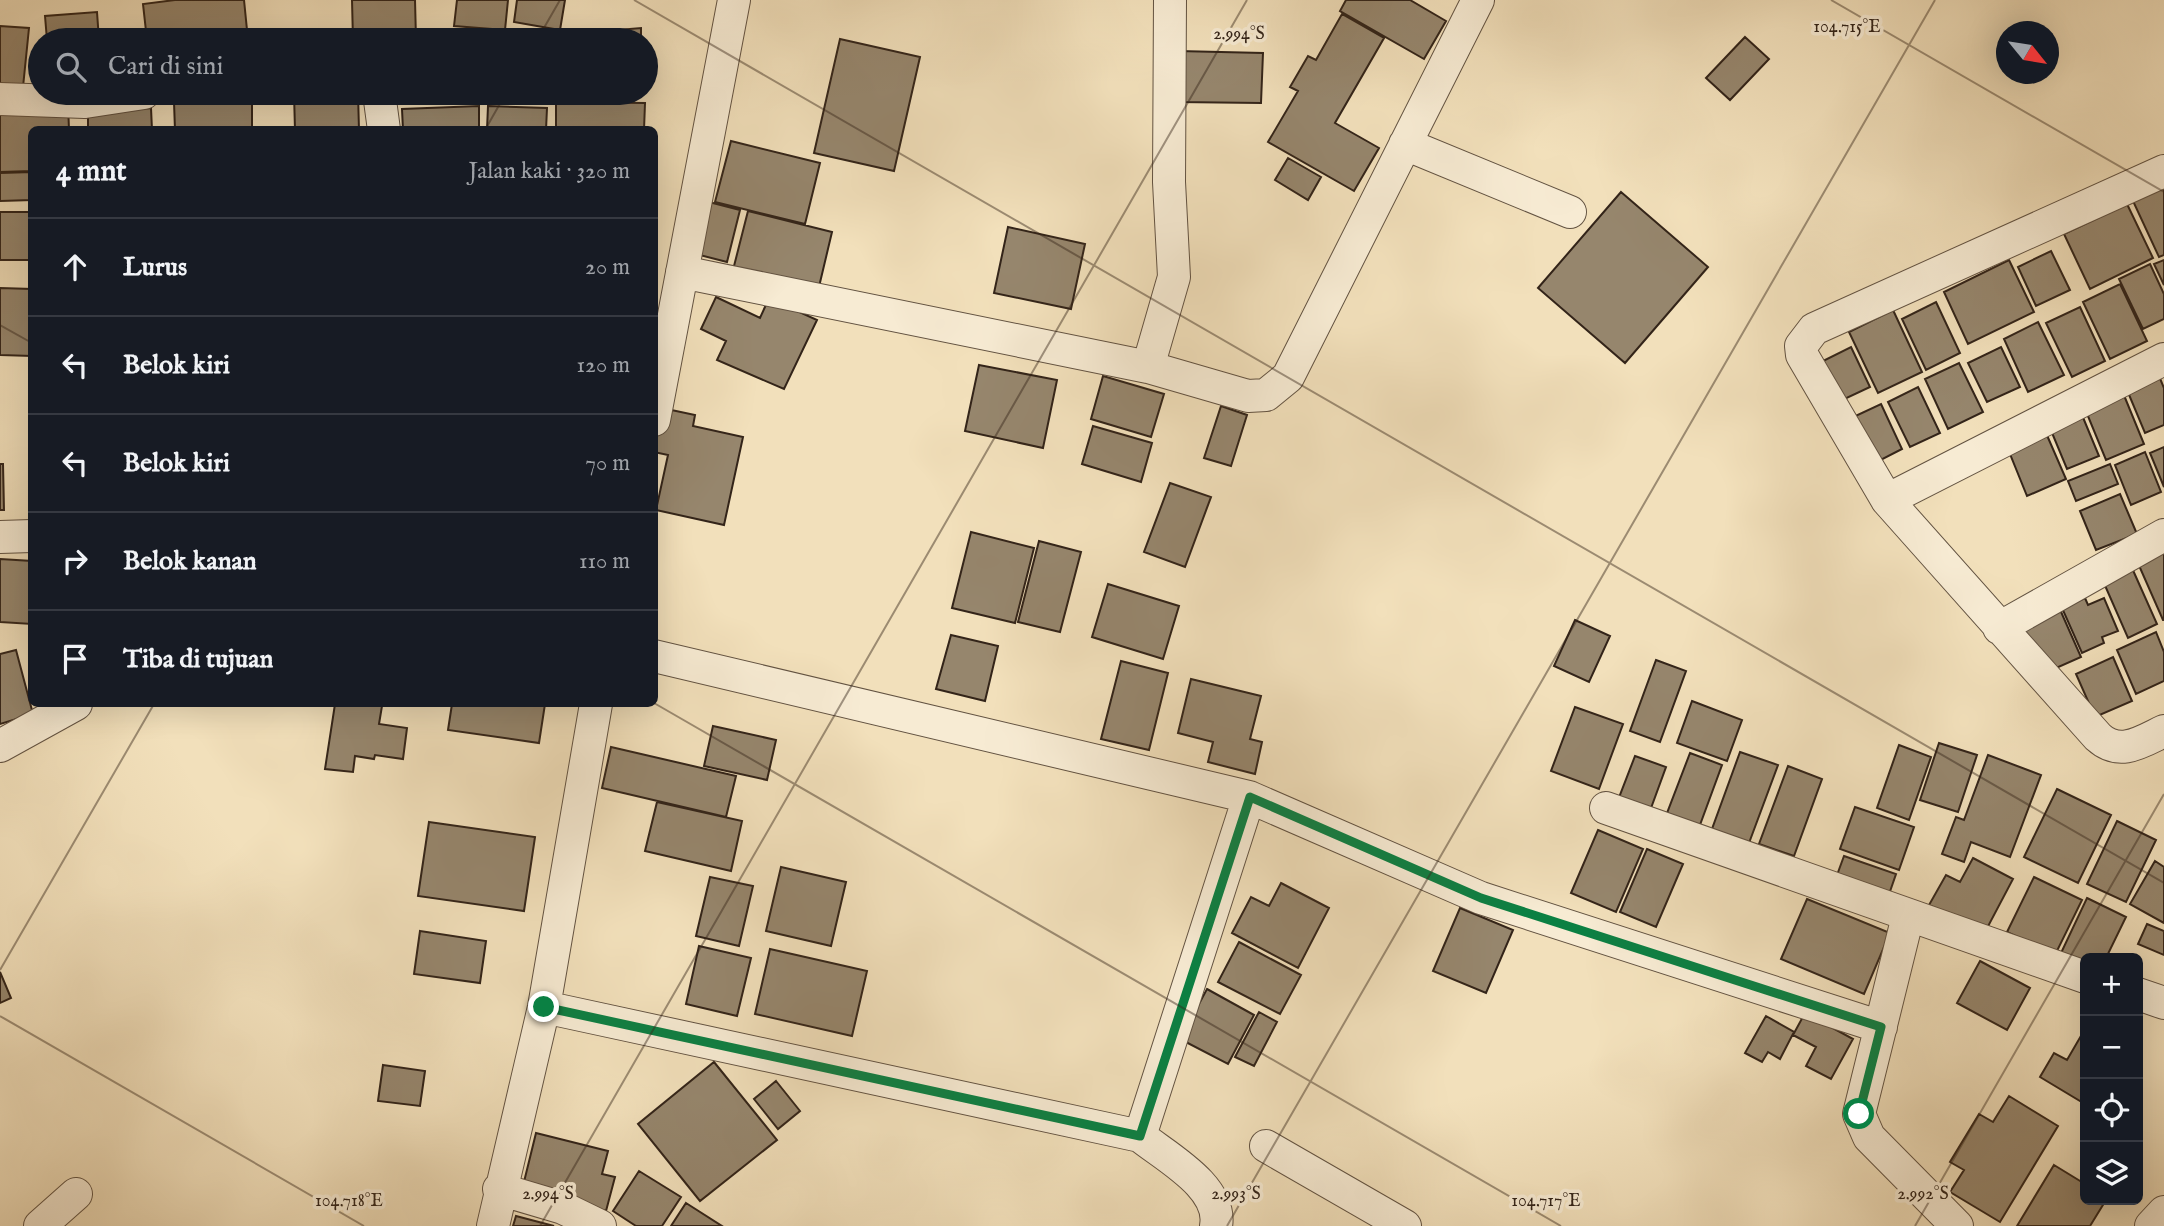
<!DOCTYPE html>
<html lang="id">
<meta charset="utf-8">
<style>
:root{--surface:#171b24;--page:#242831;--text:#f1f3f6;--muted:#9ea1a6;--line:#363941}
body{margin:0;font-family:"IM FELL English",serif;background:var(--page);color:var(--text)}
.controls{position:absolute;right:21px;bottom:21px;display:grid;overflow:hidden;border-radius:10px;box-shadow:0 7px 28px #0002}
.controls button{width:63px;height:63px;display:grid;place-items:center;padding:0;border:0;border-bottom:2px solid var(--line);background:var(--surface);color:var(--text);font:35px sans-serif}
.compass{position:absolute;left:1996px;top:21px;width:63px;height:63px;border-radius:50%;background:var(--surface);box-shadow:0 7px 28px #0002;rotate:120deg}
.stop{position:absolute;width:21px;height:21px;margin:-16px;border:5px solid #0b8043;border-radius:50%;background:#fff}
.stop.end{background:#0b8043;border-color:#fff;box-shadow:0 2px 7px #0008}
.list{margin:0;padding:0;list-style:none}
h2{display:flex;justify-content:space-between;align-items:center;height:91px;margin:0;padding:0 28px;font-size:30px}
h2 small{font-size:23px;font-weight:400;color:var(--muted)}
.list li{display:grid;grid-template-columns:46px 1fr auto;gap:21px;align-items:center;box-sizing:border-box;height:98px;padding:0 28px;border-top:2px solid var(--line)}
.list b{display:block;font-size:26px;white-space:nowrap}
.list em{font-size:23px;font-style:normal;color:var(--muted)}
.icon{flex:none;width:38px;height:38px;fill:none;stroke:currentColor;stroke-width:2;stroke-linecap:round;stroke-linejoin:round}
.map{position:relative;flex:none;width:2164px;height:1226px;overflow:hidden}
.search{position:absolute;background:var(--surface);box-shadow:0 7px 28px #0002;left:28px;top:28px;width:630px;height:77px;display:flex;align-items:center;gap:18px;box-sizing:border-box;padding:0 24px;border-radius:38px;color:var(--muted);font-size:26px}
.panel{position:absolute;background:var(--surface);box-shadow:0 7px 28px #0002;left:28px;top:126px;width:630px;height:581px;border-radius:10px}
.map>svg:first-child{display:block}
.building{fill:#96866d;stroke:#332419;stroke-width:2}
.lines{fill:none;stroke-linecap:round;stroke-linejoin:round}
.street-casing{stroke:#635342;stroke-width:34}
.street{stroke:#f7ebd3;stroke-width:32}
.route{stroke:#0b8043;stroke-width:9}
.ticks{fill:none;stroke:#332419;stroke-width:2;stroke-opacity:0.45}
.ticks-label{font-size:18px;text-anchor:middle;fill:#332419;stroke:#f7ebd3;stroke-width:7;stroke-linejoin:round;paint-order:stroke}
</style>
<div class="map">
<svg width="2164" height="1226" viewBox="0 0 2164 1226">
<rect width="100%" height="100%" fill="#f2e0bb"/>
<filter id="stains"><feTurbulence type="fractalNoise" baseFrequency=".00286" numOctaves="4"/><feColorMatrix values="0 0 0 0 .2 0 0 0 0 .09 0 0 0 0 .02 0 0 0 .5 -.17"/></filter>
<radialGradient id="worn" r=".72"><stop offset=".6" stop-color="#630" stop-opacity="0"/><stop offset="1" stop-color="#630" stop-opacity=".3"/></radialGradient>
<path class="building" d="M 175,0 L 244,0 L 248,40 L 147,40 L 143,4 Z
M 352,0 L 415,0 L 416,39 L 353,40 Z
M 457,0 L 508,0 L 505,30 L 454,26 Z
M 517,0 L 565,0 L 560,30 L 514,22 Z
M 1346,0 L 1410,0 L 1446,21 L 1424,59 L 1340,11 Z
M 97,12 L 99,40 L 47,40 L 45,16 Z
M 1342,14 L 1384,38 L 1335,123 L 1379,148 L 1354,191 L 1268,142 L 1298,91 L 1290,87 L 1308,56 L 1316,60 Z
M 0,26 L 29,28 L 23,87 L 0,85 Z
M 641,28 L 641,40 L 557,40 L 557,35 Z
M 1745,37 L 1769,59 L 1730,100 L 1706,78 Z
M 840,39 L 920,57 L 894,171 L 814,153 Z
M 1178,51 L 1263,53 L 1261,103 L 1177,102 Z
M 294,93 L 358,93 L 359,130 L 295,130 Z
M 592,93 L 632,93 L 632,96 L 593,98 Z
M 252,100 L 252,130 L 175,130 L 174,102 Z
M 556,102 L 645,103 L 644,130 L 556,130 Z
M 68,103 L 69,130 L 32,130 L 32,171 L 0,172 L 0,107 Z
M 479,106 L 479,130 L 403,130 L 402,109 Z
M 488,106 L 547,108 L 546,130 L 487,130 Z
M 151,108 L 152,130 L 88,130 L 88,109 Z
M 731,141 L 820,163 L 805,224 L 715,202 Z
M 1288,158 L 1321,177 L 1308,200 L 1275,180 Z
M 32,172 L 32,200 L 0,201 L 0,173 Z
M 2164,186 L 2164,255 L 2159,257 L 2133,201 Z
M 1621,192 L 1708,267 L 1625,363 L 1538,288 Z
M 705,201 L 740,210 L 727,262 L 692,253 Z
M 2127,204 L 2153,258 L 2090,289 L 2064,234 Z
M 748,211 L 832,232 L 818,291 L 733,270 Z
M 0,212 L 32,212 L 32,260 L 0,260 Z
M 1008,227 L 1085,244 L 1071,309 L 994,293 Z
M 2051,251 L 2070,290 L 2036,306 L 2018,267 Z
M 2009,260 L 2034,312 L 1968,344 L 1944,292 Z
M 2164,260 L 2164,285 L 2154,264 Z
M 2150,264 L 2164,294 L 2164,319 L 2143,329 L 2119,279 Z
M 2120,284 L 2147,341 L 2110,359 L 2083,302 Z
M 0,288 L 32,289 L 32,356 L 0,355 Z
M 716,297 L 760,318 L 769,298 L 817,320 L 784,389 L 717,360 L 726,341 L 701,329 Z
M 1936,302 L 1960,353 L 1926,370 L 1902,319 Z
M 2080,307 L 2105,361 L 2072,377 L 2046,323 Z
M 1893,310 L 1922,372 L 1878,393 L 1849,332 Z
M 2038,322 L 2064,375 L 2028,392 L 2004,339 Z
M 1851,347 L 1870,387 L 1836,403 L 1817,364 Z
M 2001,347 L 2020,387 L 1987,402 L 1968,363 Z
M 1959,363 L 1983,412 L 1948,429 L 1925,379 Z
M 979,365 L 1057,380 L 1043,448 L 965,431 Z
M 1103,376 L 1164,394 L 1151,437 L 1091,419 Z
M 2159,376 L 2164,388 L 2164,425 L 2145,433 L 2127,390 Z
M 1918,387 L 1940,433 L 1910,447 L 1888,402 Z
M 2121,388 L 2144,444 L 2106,460 L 2083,404 Z
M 1881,404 L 1902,449 L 1871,465 L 1849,419 Z
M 1221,406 L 1247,415 L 1231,466 L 1204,458 Z
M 662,408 L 695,415 L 693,426 L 743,437 L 724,525 L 656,510 L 668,455 L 654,452 Z
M 2082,415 L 2099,456 L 2067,469 L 2050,428 Z
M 1093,426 L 1152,443 L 1141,482 L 1082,464 Z
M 2046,433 L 2066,479 L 2027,496 L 2008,449 Z
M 2164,447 L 2164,487 L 2150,453 Z
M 2145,452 L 2161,492 L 2131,505 L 2115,465 Z
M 0,464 L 3,464 L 4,510 L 0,510 Z
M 2110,464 L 2118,484 L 2076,501 L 2068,481 Z
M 1170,483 L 1211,497 L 1185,567 L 1144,552 Z
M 2120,494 L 2137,534 L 2096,550 L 2080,511 Z
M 971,532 L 1034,548 L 1015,623 L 952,608 Z
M 1039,541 L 1081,552 L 1060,632 L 1018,622 Z
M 2164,549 L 2164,620 L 2163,620 L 2137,561 Z
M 0,559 L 32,561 L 32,624 L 0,622 Z
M 2132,568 L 2157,624 L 2128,638 L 2103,581 Z
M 1108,584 L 1179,606 L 1163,659 L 1092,637 Z
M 2085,598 L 2088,605 L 2104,598 L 2118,631 L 2102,637 L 2104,643 L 2082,653 L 2062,608 Z
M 2058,605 L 2081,657 L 2045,673 L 2021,622 Z
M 1575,620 L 1610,636 L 1589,682 L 1554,666 Z
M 2156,632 L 2164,652 L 2164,681 L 2136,694 L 2117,650 Z
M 951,635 L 998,646 L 985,701 L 936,689 Z
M 16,650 L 33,714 L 0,724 L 0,654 Z
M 2113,657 L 2132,701 L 2095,717 L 2076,674 Z
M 1656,660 L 1686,671 L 1660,742 L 1630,731 Z
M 1121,661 L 1168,673 L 1149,750 L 1101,739 Z
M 1191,679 L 1261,696 L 1250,739 L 1262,742 L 1255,774 L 1208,762 L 1213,742 L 1178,733 Z
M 1692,701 L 1742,720 L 1727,761 L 1677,743 Z
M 335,704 L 382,706 L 379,724 L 407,728 L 403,759 L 375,755 L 374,759 L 355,756 L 353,772 L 325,769 Z
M 452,704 L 545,704 L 539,743 L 448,730 Z
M 1575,707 L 1623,724 L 1599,789 L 1551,771 Z
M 713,726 L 776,740 L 767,780 L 704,766 Z
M 1939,743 L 1977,755 L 1958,812 L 1920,800 Z
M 1899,745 L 1931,757 L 1909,820 L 1877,808 Z
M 611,747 L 736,776 L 726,817 L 602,788 Z
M 1740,752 L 1778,765 L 1749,843 L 1712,829 Z
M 1690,753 L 1722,765 L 1697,833 L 1664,821 Z
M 1988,755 L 2041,775 L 2010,857 L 1971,842 L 1964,862 L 1942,854 L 1956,817 L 1964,820 Z
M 1635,756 L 1666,767 L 1647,819 L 1615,808 Z
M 1788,766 L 1822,779 L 1794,856 L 1759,844 Z
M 2057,789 L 2111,815 L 2078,883 L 2024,857 Z
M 657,802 L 742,821 L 731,871 L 645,851 Z
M 1855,807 L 1914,827 L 1899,870 L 1840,849 Z
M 2117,821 L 2156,840 L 2126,902 L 2087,884 Z
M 429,822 L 535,837 L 524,911 L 418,896 Z
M 1598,830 L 1643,849 L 1616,912 L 1571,893 Z
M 1647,849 L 1683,864 L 1656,927 L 1620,912 Z
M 1844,856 L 1896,874 L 1886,903 L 1833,886 Z
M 1973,858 L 2013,879 L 1984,934 L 1929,905 L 1946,875 L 1960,882 Z
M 2155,861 L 2164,867 L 2164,923 L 2130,904 Z
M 781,867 L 846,882 L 831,946 L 766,931 Z
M 710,877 L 753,886 L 739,946 L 696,936 Z
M 2034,877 L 2082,900 L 2055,955 L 2007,932 Z
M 1281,883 L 1329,908 L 1298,968 L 1232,933 L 1251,897 L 1269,906 Z
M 2087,898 L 2126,917 L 2106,958 L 2085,958 L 2085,965 L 2061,953 Z
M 1807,899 L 1890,933 L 1864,994 L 1781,959 Z
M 1460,908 L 1513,930 L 1486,993 L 1433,971 Z
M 2147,924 L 2164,931 L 2164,955 L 2138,944 Z
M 420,931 L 486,941 L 480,983 L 414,974 Z
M 1239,942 L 1301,975 L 1280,1014 L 1218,982 Z
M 699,946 L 751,958 L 737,1016 L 686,1004 Z
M 770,949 L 867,971 L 852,1036 L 755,1014 Z
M 1980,961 L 2030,988 L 2007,1030 L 1957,1003 Z
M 0,972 L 11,998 L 0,1003 Z
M 1207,989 L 1254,1015 L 1228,1064 L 1180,1039 Z
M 1259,1012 L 1277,1022 L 1254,1066 L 1235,1057 Z
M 1805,1013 L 1853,1039 L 1831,1079 L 1806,1066 L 1816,1047 L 1793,1035 Z
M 1766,1016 L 1794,1032 L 1780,1059 L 1768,1052 L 1762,1062 L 1745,1053 Z
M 2085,1029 L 2085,1104 L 2040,1077 L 2054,1053 L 2067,1060 Z
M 714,1062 L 777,1140 L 700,1201 L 638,1124 Z
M 383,1065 L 425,1071 L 420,1106 L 378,1101 Z
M 776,1081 L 800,1111 L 778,1129 L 754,1099 Z
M 2009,1096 L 2058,1126 L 2000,1222 L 1950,1192 L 1964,1170 L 1950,1162 L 1979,1114 L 1993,1122 Z
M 536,1133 L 608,1151 L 602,1174 L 615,1177 L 606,1211 L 522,1190 Z
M 2054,1165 L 2085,1184 L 2085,1200 L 2106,1200 L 2090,1226 L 2017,1226 Z
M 639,1171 L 681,1197 L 662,1226 L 636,1226 L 613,1211 Z
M 686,1203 L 722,1226 L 671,1226 Z
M 516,1216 L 554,1226 L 513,1226 Z"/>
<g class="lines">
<defs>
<path id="street" d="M 379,93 L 384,130
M 0,99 L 85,102 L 144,93
M 1405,144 L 1570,212
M 2164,171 L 1814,329 L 1801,346 L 1802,355 L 1887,500 L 2098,737 C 2120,757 2141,742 2164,731
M 682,272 L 1148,367 L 1248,396 L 1266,395 L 1288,377 L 1478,0
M 1148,367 L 1174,277 L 1169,182 L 1170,0
M 654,420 L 734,0
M 1887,500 L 2164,359
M 0,537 L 32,536
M 1999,628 L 2164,535
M 654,656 L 1249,797 L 1481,898 L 1881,1027
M 0,746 L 76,704
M 1606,808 L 2085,977
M 1908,916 L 1859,1114 L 1869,1137 L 1957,1226
M 2138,994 L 2164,1003
M 544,1007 L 1140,1136 L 1249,797
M 1140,1136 C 1166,1157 1223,1187 1216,1226
M 1266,1146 L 1405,1226
M 499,1189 L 563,1208 L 600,1226
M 40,1226 L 76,1194
M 493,1226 L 544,1007 L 596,704
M 2151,1226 L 2164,1212"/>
</defs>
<use href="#street" class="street-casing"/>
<use href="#street" class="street"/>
</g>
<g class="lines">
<path class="route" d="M 544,1007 L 1140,1136 L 1250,797 L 1481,898 L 1881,1027 L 1859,1114"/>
</g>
<path class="ticks" d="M 634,0 L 2164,883M 1831,0 L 2164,192M 537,40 L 560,0M 485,130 L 506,93M 0,325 L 32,343M 654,703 L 1561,1226M 0,970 L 154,704M 0,1016 L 364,1226M 540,1226 L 1247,0M 1227,1226 L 1935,0M 1915,1226 L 2164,794"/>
<g class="ticks-label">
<text x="1847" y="32">104.715°E</text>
<text x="1239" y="39">2.994°S</text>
<text x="548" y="1199">2.994°S</text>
<text x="1236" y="1199">2.993°S</text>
<text x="1923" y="1199">2.992°S</text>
<text x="349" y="1206">104.718°E</text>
<text x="1546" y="1206">104.717°E</text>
</g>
<rect width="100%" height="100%" filter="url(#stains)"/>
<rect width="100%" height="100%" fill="url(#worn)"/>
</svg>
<div class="controls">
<button>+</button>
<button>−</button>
<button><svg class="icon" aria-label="locate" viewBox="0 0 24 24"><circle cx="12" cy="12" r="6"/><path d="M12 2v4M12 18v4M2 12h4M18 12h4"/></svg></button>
<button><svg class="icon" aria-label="layers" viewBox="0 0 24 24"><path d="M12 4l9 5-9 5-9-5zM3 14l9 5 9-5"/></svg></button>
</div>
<svg class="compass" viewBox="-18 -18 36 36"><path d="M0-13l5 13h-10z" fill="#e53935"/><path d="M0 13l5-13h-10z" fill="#9ea1a6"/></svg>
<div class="stop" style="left:1859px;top:1114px"></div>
<div class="stop end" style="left:544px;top:1007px"></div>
<div class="search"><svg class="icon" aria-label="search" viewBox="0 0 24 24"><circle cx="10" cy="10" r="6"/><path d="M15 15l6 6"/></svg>Cari di sini</div>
<section class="panel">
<h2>4 mnt<small>Jalan kaki · 320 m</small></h2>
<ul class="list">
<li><svg class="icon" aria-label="ahead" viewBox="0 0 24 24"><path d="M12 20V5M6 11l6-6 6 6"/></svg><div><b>Lurus</b></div><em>20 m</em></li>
<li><svg class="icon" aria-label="left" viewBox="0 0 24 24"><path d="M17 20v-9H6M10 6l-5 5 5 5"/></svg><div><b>Belok kiri</b></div><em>120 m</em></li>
<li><svg class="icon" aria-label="left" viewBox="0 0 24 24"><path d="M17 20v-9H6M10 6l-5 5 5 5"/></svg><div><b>Belok kiri</b></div><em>70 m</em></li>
<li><svg class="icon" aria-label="right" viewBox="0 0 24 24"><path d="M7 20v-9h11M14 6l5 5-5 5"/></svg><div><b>Belok kanan</b></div><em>110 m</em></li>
<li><svg class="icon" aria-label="arrive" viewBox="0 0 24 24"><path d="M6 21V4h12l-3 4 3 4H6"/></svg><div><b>Tiba di tujuan</b></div></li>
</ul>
</section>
</div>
